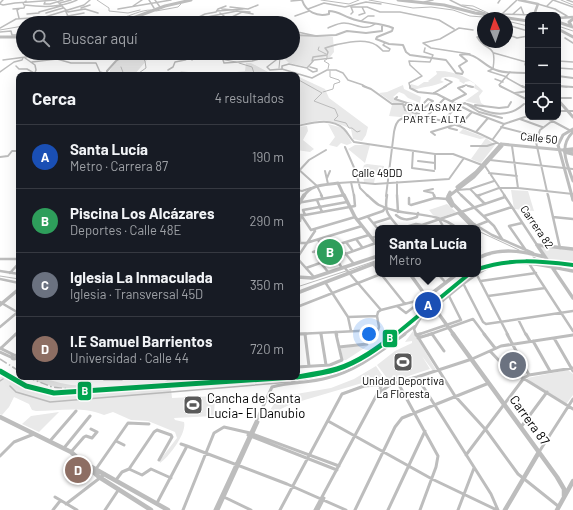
<!DOCTYPE html>
<html lang="es">
<meta charset="utf-8">
<style>
:root{--surface:#171b24;--page:#20242c;--text:#f1f3f6;--muted:#9ea1a6;--line:#363941;--accent:#0f766e}
body{margin:0;font-family:Barlow,sans-serif;background:var(--page);color:var(--text)}
.controls{position:absolute;right:12px;top:12px;display:grid;overflow:hidden;border-radius:8px;box-shadow:0 4px 16px #0002}
.controls button{width:36px;height:36px;display:grid;place-items:center;padding:0;border:0;border-bottom:1px solid var(--line);background:var(--surface);color:var(--text);font:20px sans-serif}
.compass{position:absolute;left:477px;top:12px;width:36px;height:36px;border-radius:50%;background:var(--surface);box-shadow:0 4px 16px #0002;rotate:358deg}
.you{position:absolute;left:369px;top:334px;width:14px;height:14px;margin:-10px;border:3px solid #fff;border-radius:50%;background:#1a73e8;box-shadow:0 0 0 6px #1a73e833}
.badge{display:grid;place-items:center;width:26px;height:26px;border-radius:50%;background:var(--accent);color:#fff;font-size:13px;font-weight:700}
.pin{position:absolute;translate:-50% -50%;border:2px solid #fff;box-shadow:0 1px 4px #0006}
.popup{position:absolute;left:375px;top:225px;width:106px;height:52px;box-sizing:border-box;display:grid;place-content:center;border-radius:8px;background:var(--surface);filter:drop-shadow(0 1px 3px #0005);font-size:13px;white-space:nowrap;color:var(--muted)}
.popup b{font-size:15px;color:var(--text)}
.popup::after{content:'';position:absolute;left:50%;top:100%;margin-left:-8px;border:8px solid transparent;border-top-color:var(--surface)}
.list{margin:0;padding:0;list-style:none}
h2{display:flex;justify-content:space-between;align-items:center;height:52px;margin:0;padding:0 16px;font-size:17px}
h2 small{font-size:13px;font-weight:400;color:var(--muted)}
.list li{display:grid;grid-template-columns:26px 1fr auto;gap:12px;align-items:center;box-sizing:border-box;height:64px;padding:0 16px;border-top:1px solid var(--line)}
.list b{display:block;font-size:15px;white-space:nowrap}
.list p{margin:0;font-size:13px;white-space:nowrap;color:var(--muted)}
.list em{font-size:13px;font-style:normal;color:var(--muted)}
.icon{flex:none;width:22px;height:22px;fill:none;stroke:currentColor;stroke-width:2;stroke-linecap:round;stroke-linejoin:round}
.map{position:relative;flex:none;width:573px;height:510px;overflow:hidden}
.search{position:absolute;background:var(--surface);box-shadow:0 4px 16px #0002;left:16px;top:16px;width:284px;height:44px;display:flex;align-items:center;gap:10px;box-sizing:border-box;padding:0 14px;border-radius:22px;color:var(--muted);font-size:15px}
.panel{position:absolute;background:var(--surface);box-shadow:0 4px 16px #0002;left:16px;top:72px;width:284px;height:308px;border-radius:8px}
.map>svg:first-child{display:block}
.green{fill:#e9e9e9}
.lines{fill:none;stroke-linecap:round;stroke-linejoin:round}
.stream-far1{stroke:#bbb;stroke-width:1}
.stream{stroke:#bbb;stroke-width:1.5}
.minor-far3{stroke:#bdbdbd;stroke-width:1.5}
.minor-far2{stroke:#bdbdbd;stroke-width:2}
.minor-far1{stroke:#bdbdbd;stroke-width:2.5}
.minor{stroke:#bdbdbd;stroke-width:3}
.tertiary-far3{stroke:#bdbdbd;stroke-width:2}
.tertiary-far2{stroke:#bdbdbd;stroke-width:3}
.tertiary-far1{stroke:#bdbdbd;stroke-width:3.5}
.tertiary{stroke:#bdbdbd;stroke-width:4.5}
.secondary-far1{stroke:#c0c0c0;stroke-width:2.5}
.secondary{stroke:#c0c0c0;stroke-width:3}
.primary{stroke:#bdbdbd;stroke-width:3.5}
.trunk{stroke:#bdbdbd;stroke-width:3}
.rail{stroke:#bdbdbd;stroke-width:1.5;stroke-dasharray:8 2.5 1.5 2.5;stroke-linecap:butt}
.metro-1-far1-casing{stroke:#fff;stroke-width:7}
.metro-1-casing{stroke:#fff;stroke-width:8}
.metro-1-far1{stroke:#00a651;stroke-width:4}
.metro-1{stroke:#00a651;stroke-width:5}
.labels{text-anchor:middle;stroke-width:3.5;stroke-linejoin:round;paint-order:stroke}
.far-neighbourhood-label{font-size:10px;letter-spacing:1px;fill:#000;stroke:#fff}
.street-label{font-size:11px;fill:#000;stroke:#fff}
.poi-label{font-size:11px;fill:#000;stroke:#fff}
.near-poi-label{font-size:13px;fill:#000;stroke:#fff;text-anchor:start}
.near-street-label{font-size:13px;fill:#000;stroke:#fff}
.line-badge{stroke:#fff;stroke-width:1.5}
.badge-label{font-size:11px;text-anchor:middle;font-weight:bold;fill:#fff}
</style>
<div class="map">
<svg width="573" height="510" viewBox="0 0 573 510">
<rect width="100%" height="100%" fill="#fff"/>
<path class="green" d="M 293,36 L 333,37 L 334,52 L 330,57 L 313,59 L 307,67 L 289,63 L 280,54 L 255,56 L 252,53 L 293,53 Z
M 131,53 L 153,53 L 134,75 L 110,75 L 110,70 L 116,62 Z
M 246,63 L 251,63 L 268,72 L 278,72 L 279,75 L 177,75 L 181,71 L 211,75 L 245,71 Z
M 436,71 C 454,70 471,78 483,91 L 479,96 L 481,103 L 486,106 L 465,101 L 479,91 L 474,88 L 475,84 L 470,81 L 465,82 L 464,84 L 459,81 L 460,80 C 454,76 447,76 441,78 L 442,79 L 440,80 L 444,82 C 432,87 425,86 414,90 L 411,87 L 411,84 L 418,86 L 424,82 L 429,82 L 428,81 L 437,74 Z
M 297,76 L 325,89 L 329,98 L 368,127 L 366,135 L 362,141 L 353,139 L 351,129 C 325,118 324,119 297,125 Z
M 403,85 L 404,89 L 421,97 L 420,103 L 408,98 L 404,94 L 399,92 L 393,97 L 406,103 L 393,103 L 379,93 L 387,92 Z
M 402,104 L 404,106 L 403,109 L 419,115 L 400,117 L 389,116 L 392,105 Z
M 328,124 L 343,128 L 352,143 L 347,145 L 341,143 L 337,147 L 329,145 L 335,137 Z
M 307,126 L 308,131 L 303,140 L 314,149 L 310,152 L 297,150 L 297,127 Z
M 463,129 L 486,138 L 495,145 L 481,163 L 471,159 L 486,138 L 480,139 L 459,133 Z
M 355,145 L 370,145 L 365,163 L 348,149 Z
M 367,164 L 384,166 L 383,174 L 376,173 L 374,183 L 364,182 L 362,171 L 364,165 Z
M 511,190 L 528,191 L 534,211 L 514,209 Z
M 447,204 L 456,212 L 439,218 L 433,215 L 429,210 Z
M 540,246 L 573,250 L 573,262 L 548,259 Z
M 413,331 L 436,370 L 433,371 L 422,356 L 430,369 L 390,382 L 377,365 L 395,351 L 412,343 L 412,341 L 405,342 Z
M 369,345 L 346,360 L 343,360 L 341,348 Z
M 376,366 L 386,381 L 369,381 L 291,404 L 265,417 L 279,397 L 331,388 L 354,379 Z
M 568,370 L 573,374 L 573,395 L 567,403 L 565,403 L 531,382 L 527,378 Z
M 2,376 L 27,390 L 51,394 L 160,387 L 160,390 L 171,389 L 172,398 L 215,396 L 214,416 L 174,418 L 175,420 L 184,422 C 187,433 169,457 160,463 L 160,460 L 177,438 L 175,432 L 148,421 L 131,420 L 113,412 L 104,415 C 81,406 60,411 36,411 L 32,410 L 29,404 L 14,397 L 9,407 L 2,415 L 0,414 L 0,377 Z
M 29,377 C 43,377 57,383 71,385 C 101,388 131,384 160,382 L 160,384 C 123,386 61,398 29,377 Z
M 175,377 L 245,377 L 163,383 L 170,378 Z
M 59,412 L 39,432 L 22,424 L 31,416 Z"/>
<g class="lines">
<path class="stream-far1" d="M 97,0 L 109,8 L 109,11 L 128,13 L 140,10
M 321,0 L 349,4 L 359,0
M 369,0 L 413,8 L 431,7 L 453,10 L 470,16 L 496,18
M 561,0 L 573,5
M 462,5 L 473,6 L 488,13
M 156,11 L 178,7 L 181,4
M 139,21 L 139,23
M 507,21 L 528,26
M 74,23 C 89,17 105,20 121,18 C 131,16 140,10 151,10
M 558,26 L 573,31
M 0,30 L 23,26
M 319,47 L 318,50 L 326,54
M 276,53 L 280,58 L 279,68
M 198,54 L 208,53
M 216,54 L 220,59 L 236,62
M 327,56 L 327,59 L 324,61 L 329,64 L 328,69
M 239,63 L 252,67 L 254,73 L 268,74
M 121,67 L 124,75
M 136,75 L 146,68 L 145,61 L 141,57
M 263,75 L 274,73 L 285,75
M 297,79 L 322,93 L 314,101 L 335,109 L 338,116 L 334,120 L 346,123 L 349,128 L 352,128 L 357,132 L 360,131
M 323,92 L 333,89 L 334,84 L 340,82 L 339,80 L 330,77 L 330,71
M 478,231 L 519,250
M 533,257 L 540,260
M 551,263 L 573,266
M 478,269 C 500,260 522,259 546,262
M 349,270 L 378,260
M 0,276 L 19,279
M 297,287 L 346,271
M 441,294 L 468,274
M 397,335 L 403,330 L 409,320 L 420,311"/>
<path class="stream" d="M 0,381 L 3,379
M 10,386 L 16,392 L 50,402 L 291,382 L 337,372 L 373,353 L 399,334"/>
<path class="minor-far3" d="M 149,0 L 154,8
M 155,0 L 160,7
M 450,0 L 462,6 L 485,13
M 567,0 L 573,2
M 26,1 L 23,3 L 24,5 C 42,7 60,8 77,0
M 291,1 L 302,0
M 45,2 L 44,4 L 50,4 L 63,0
M 58,2 L 68,12 L 85,9 L 98,13
M 424,2 L 433,0
M 0,3 L 3,0
M 60,3 L 71,0
M 498,3 L 500,0
M 0,4 L 3,5 L 15,3 L 56,0
M 538,4 L 555,9 L 567,16 L 565,17
M 133,6 L 142,0
M 547,6 L 553,0 L 573,7
M 230,7 L 248,9 L 258,5
M 351,7 L 353,12 L 351,14
M 352,7 L 367,7 L 380,12 L 400,12 L 439,20 L 454,29
M 521,7 L 524,15
M 81,8 L 90,5
M 13,9 L 24,8 L 25,5
M 19,9 L 17,10 L 19,18
M 118,9 L 171,0
M 222,9 L 234,10
M 308,9 L 324,3 L 345,7 L 366,2 L 381,4
M 217,11 L 243,9
M 39,12 L 61,6
M 66,12 L 68,16 L 84,13
M 242,12 L 253,14
M 46,13 L 63,8
M 220,13 L 228,19 L 242,12
M 485,13 L 496,15
M 27,14 L 39,13
M 502,14 L 534,15
M 502,14 L 517,0
M 513,14 L 521,7
M 359,15 L 365,13 L 362,7
M 67,16 L 66,19 L 73,22
M 295,16 L 309,11
M 197,19 L 237,11 L 250,12
M 191,21 L 205,14 L 216,12 L 218,9 L 226,6
M 361,21 L 368,16 L 374,16
M 42,23 L 49,17
M 163,23 L 181,19 L 192,20 L 193,23
M 234,23 L 236,22
M 507,25 L 528,31
M 0,28 L 16,19 L 45,17 L 84,5 L 90,0
M 328,28 C 333,26 338,23 344,23 C 355,23 364,32 375,24
M 293,31 L 316,36
M 0,32 L 11,31 L 12,35 L 16,35
M 483,35 L 477,37 C 487,54 497,41 493,69 L 488,71 L 507,77
M 509,35 L 517,38 L 528,36
M 565,38 L 573,43
M 222,53 L 228,55 L 223,60 L 224,63 L 252,61 L 270,56 L 276,60 L 267,67 L 270,70 L 282,69 L 312,78 L 327,70 L 336,70 L 343,73 L 348,80 L 363,85
M 494,53 L 526,62
M 470,54 L 431,48 L 423,43 L 440,39 L 459,28 L 473,30
M 228,57 L 239,57
M 25,58 L 35,65 L 36,70 L 34,75
M 3,60 L 56,53
M 192,60 L 195,57 L 217,53
M 528,60 L 525,64 L 528,73
M 312,61 L 313,57 L 327,55 L 328,52 L 325,48 C 337,44 364,37 376,45 C 378,46 381,49 383,51 L 389,51 L 390,49 L 383,45 L 385,43
M 558,61 L 573,62
M 32,62 L 57,59 L 71,63 L 96,63 L 100,72 L 107,74
M 16,66 L 19,69 L 27,69 L 34,73
M 558,68 L 573,69
M 282,69 L 282,66 L 289,64 L 307,68 L 314,60 L 332,58
M 308,69 L 313,72 L 317,71 L 317,69 L 310,67
M 168,70 L 173,67 L 175,62 L 185,60 L 198,53
M 0,72 L 14,62 L 22,60 L 23,58
M 507,78 L 523,87
M 495,79 L 503,82
M 362,85 L 366,87
M 558,86 L 567,87
M 410,87 L 409,83 L 422,76 L 410,65 L 409,61 L 430,62 L 433,55 L 424,52 L 425,48
M 444,87 L 452,82 L 445,79
M 462,87 L 466,85 L 472,87
M 502,87 L 499,85 L 510,72"/>
<path class="minor-far2" d="M 363,86 L 371,89 L 392,104 L 403,104 L 405,110 L 419,114
M 410,86 L 410,88 L 418,92 L 437,94 L 472,112 L 504,124
M 468,86 L 473,87
M 500,86 L 528,100
M 522,86 L 528,89
M 558,86 L 573,87
M 434,93 L 446,86
M 515,93 L 528,91
M 397,97 L 395,99 L 407,103
M 558,98 L 571,98
M 452,101 L 466,94 L 458,88 L 464,86
M 465,103 L 479,112 L 502,118
M 459,104 C 468,102 472,106 480,109 C 496,116 511,116 524,104
M 405,105 L 409,103 L 424,108 L 433,101 L 428,99 L 424,103
M 475,105 L 499,108 L 508,107 L 511,102
M 558,111 L 573,111
M 427,116 L 445,98
M 545,117 L 571,131
M 520,119 L 542,127
M 443,122 L 458,104
M 297,126 C 312,123 331,117 344,129 C 348,133 350,138 354,142 L 435,154 L 453,154 L 482,165
M 459,126 L 472,112
M 501,127 L 559,142
M 449,128 L 457,130
M 476,132 L 488,118
M 435,135 L 431,132 L 454,125
M 493,139 L 504,124 L 528,116
M 471,146 L 487,146 L 496,143
M 512,146 L 518,188
M 345,147 L 356,172 L 360,188 L 368,196
M 413,151 L 412,168 L 434,171
M 0,157 L 8,156 L 12,151 L 16,151
M 490,160 L 573,169
M 418,161 L 435,163 L 435,154
M 435,163 L 435,169
M 485,166 L 505,196
M 297,168 L 317,186 L 322,196
M 325,171 L 328,184
M 297,173 L 309,160 L 326,150
M 489,173 L 517,176
M 327,178 L 330,171
M 351,182 L 354,196
M 397,182 L 397,196
M 338,183 L 354,182 L 375,184 L 449,179 L 464,158
M 433,189 L 424,191 L 433,193 L 434,196
M 470,189 L 477,196
M 297,190 L 302,191 L 311,188
M 456,190 L 462,196
M 457,190 L 470,189 L 494,181
M 339,196 L 344,195
M 386,196 L 394,132 C 395,127 396,121 401,119 C 422,109 483,133 501,145
M 477,196 L 499,188 L 518,188 L 573,194
M 548,196 L 536,142 L 540,130 L 552,121"/>
<path class="minor-far1" d="M 321,195 L 323,199
M 367,195 C 371,198 375,203 379,205 C 405,218 433,209 457,228
M 387,195 C 384,213 388,214 399,228
M 397,195 L 398,212
M 434,195 L 435,198
M 461,195 L 494,226 L 502,239
M 476,195 L 485,204
M 504,195 L 537,245
M 548,195 L 560,248
M 477,196 L 480,195
M 409,198 L 409,204 L 411,205 L 435,198 L 447,199
M 317,200 L 322,212
M 297,203 L 344,195
M 461,212 L 505,197
M 297,215 L 305,215 L 355,206 L 354,195
M 301,215 L 311,230
M 305,215 L 303,210 L 347,202
M 396,215 C 403,221 409,220 417,217 L 418,213
M 484,216 L 512,207
M 368,217 L 378,229
M 553,217 L 573,219
M 439,219 L 444,228
M 357,220 L 383,211 L 385,208
M 297,223 L 300,221 L 301,215
M 374,223 L 390,218
M 522,223 L 509,226 L 525,249
M 299,224 L 300,243
M 474,224 L 492,235 L 533,253
M 478,225 L 488,221
M 402,228 L 416,224 L 422,225 L 458,213
M 311,230 L 355,217
M 372,238 L 378,236
M 356,239 L 362,247
M 318,240 L 325,249
M 346,242 L 352,250
M 297,243 L 306,243 L 362,226
M 333,246 L 339,255
M 478,246 L 480,247 L 478,249
M 313,252 L 369,235
M 345,253 L 354,264
M 335,257 L 342,268
M 297,258 L 315,231
M 297,258 L 314,277
M 0,259 L 19,259
M 320,262 L 328,272
M 373,264 L 378,271
M 530,265 L 573,331
M 344,267 L 381,310
M 306,268 L 376,243
M 0,271 L 19,274
M 10,273 L 19,263
M 381,274 L 405,304
M 438,274 L 446,283
M 477,275 L 508,335
M 0,279 L 19,283
M 481,281 L 536,273
M 325,282 L 348,317 L 351,331
M 464,285 L 483,322 L 486,324 L 573,311
M 449,296 L 461,320
M 488,296 L 545,288
M 0,302 L 17,312
M 397,306 L 406,313 L 423,300
M 297,307 L 381,274
M 377,316 L 378,312 L 381,310 L 424,299
M 348,317 L 377,316
M 518,319 L 526,335
M 0,327 L 19,311
M 366,331 L 367,335
M 336,332 L 337,335
M 321,333 L 321,335
M 432,333 L 433,335
M 297,334 L 378,330 L 379,327 L 377,316
M 15,335 L 19,331
M 403,335 L 415,326
M 416,335 L 414,329 L 421,317 L 434,307
M 417,335 L 461,320
M 428,335 L 473,319 L 485,335"/>
<path class="minor" d="M 297,334 L 306,334
M 305,334 L 309,366
M 321,334 L 326,365
M 416,334 L 455,396 L 486,430 L 518,474 L 558,506
M 432,334 L 444,351
M 484,334 L 495,348
M 507,334 L 529,375
M 526,334 L 530,341
M 416,335 L 420,334
M 418,338 L 431,334
M 554,338 L 573,371
M 533,341 L 550,371
M 339,347 L 367,344 L 366,334
M 0,348 L 14,355
M 1,348 L 16,334
M 490,351 L 505,367 L 573,409
M 0,352 L 13,358
M12 357a2 2 0 1 1 4 0a2 2 0 1 1-4 0Z
M 297,367 L 330,365 L 342,360 L 336,334
M 103,377 L 104,379 L 122,379 L 124,377
M 417,377 L 491,494 L 498,510
M 398,383 L 438,456 L 436,467 L 420,510
M 379,393 L 390,385
M 328,421 L 432,479 L 497,510
M 521,427 L 547,392
M 248,435 L 337,470
M 50,441 L 76,411
M 116,441 L 124,445
M 181,444 L 187,446
M 64,448 L 90,416
M 71,452 L 84,437 L 86,436 L 92,438 L 97,432 L 91,429
M 539,452 L 573,399
M 466,455 L 524,378 L 529,375 L 573,368
M 0,456 L 14,442 L 34,434
M 96,469 L 128,423 L 149,424
M 129,469 L 154,432 L 157,430 L 171,435 L 172,437 L 159,460
M 116,480 L 122,472 L 129,469 L 142,475 L 151,469 L 171,478
M 55,497 L 77,510
M 224,497 L 251,510
M 157,503 L 187,446 L 287,484 L 346,510
M 66,504 L 105,474
M 53,510 L 60,501
M 105,510 L 119,489
M 183,510 L 214,433 L 224,427 L 250,433 L 339,466
M 215,510 L 272,387 C 290,382 309,383 327,378 C 357,371 381,351 405,334
M 218,510 L 258,422
M 280,510 L 342,394 L 364,386 L 391,384 L 417,377 L 472,359 L 501,346 L 573,335
M 315,510 L 382,385
M 318,510 L 324,498
M 355,510 L 395,427 L 402,418 L 489,383
M 388,510 L 425,431
M 458,510 L 474,468"/>
<path class="tertiary-far3" d="M 302,0 C 306,12 317,17 329,14 L 329,11 C 337,11 342,15 350,18 C 364,24 379,22 393,28
M 393,28 L 392,31 L 377,37 L 376,39 L 389,44 L 403,45 L 406,52 L 410,55 L 446,60 L 456,73 L 462,74 L 463,72 L 459,66 L 467,61 L 460,55 C 476,51 483,66 496,70 C 506,74 518,72 528,73
M 293,35 L 317,36 L 336,35 L 347,31 L 366,33 L 382,31 L 382,25
M 107,75 L 107,71 L 116,61 L 129,53
M 558,76 L 573,78"/>
<path class="tertiary-far2" d="M 558,100 L 573,117
M 573,132 C 558,146 567,164 573,181
M 457,187 L 476,172 L 501,144
M 304,196 C 310,184 326,185 338,183 L 344,196
M 448,196 L 450,192
M 449,196 L 474,177 L 502,146
M 572,196 L 558,145 L 563,135 L 573,129"/>
<path class="tertiary-far1" d="M 344,195 L 355,217 L 378,246
M 449,195 L 447,199 L 452,206
M 450,195 L 449,196 L 453,204 L 477,228
M 572,195 L 573,200
M 297,207 L 304,195
M 459,213 L 471,225
M 465,228 L 473,225
M 537,245 L 573,298
M 537,245 L 573,249
M 478,258 C 499,247 523,251 545,257
M 410,274 L 454,335
M 297,277 L 312,278 L 378,256
M 297,293 L 378,262
M 427,297 L 457,274
M 0,305 L 19,289
M 434,307 C 450,295 465,280 483,270 C 510,255 544,266 573,271"/>
<path class="tertiary" d="M 453,334 L 557,477 L 564,489 L 564,496
M 0,417 L 71,452 L 99,477 L 151,510
M 88,465 L 168,510
M 505,510 L 539,452
M 557,510 L 573,481"/>
<path class="secondary-far1" d="M 519,0 L 538,4 L 535,12 L 539,15
M 558,18 L 573,17"/>
<path class="secondary" d="M 501,144 L 573,151"/>
<path class="primary" d="M 564,150 L 573,149
M 565,152 L 573,154"/>
<path class="trunk" d="M 398,0 L 444,5 L 475,13 L 528,21
M 558,22 L 573,27
M 99,23 L 133,18 L 165,6 L 191,0
M 571,25 L 569,22 L 573,19
M 558,29 L 573,37
M 0,37 L 23,37"/>
<path class="rail" d="M 0,359 L 19,371
M 27,377 L 52,387 L 78,390"/>
<defs>
<path id="metro-1-far1" d="M 478,269 C 510,258 540,261 573,265
M 395,335 L 469,274"/>
<path id="metro-1" d="M 0,371 L 26,386 L 54,393 L 294,377
M 297,377 C 310,375 324,373 337,369 C 359,362 378,348 396,334"/>
</defs>
<use href="#metro-1-far1" class="metro-1-far1-casing"/>
<use href="#metro-1" class="metro-1-casing"/>
<use href="#metro-1-far1" class="metro-1-far1"/>
<use href="#metro-1" class="metro-1"/>
</g>
<defs>
<symbol id="stadium-square" viewBox="-11 -11 22 22"><rect x="-9" y="-9" width="18" height="18" rx="4" fill="#595959" stroke="#fff"/><path d="M0-5a6.5 5 0 1 0 0 10a6.5 5 0 1 0 0-10ZM-3.5-1.8h7v3.6h-7Z" fill="#fff"/></symbol>
</defs>
<g fill-rule="evenodd">
<use href="#stadium-square" x="392" y="351" width="22" height="22"/>
<use href="#stadium-square" x="182" y="394" width="22" height="22"/>
</g>
<g class="labels">
<g class="far-neighbourhood-label">
<text x="435" y="111">CALASANZ<tspan x="435" dy="12">PARTE ALTA</tspan></text>
</g>
<g class="street-label">
<text transform="translate(539 138) rotate(6)" y="4">Calle 50</text>
<text x="377" y="177">Calle 49DD</text>
<text transform="translate(537 227) rotate(56)" y="4">Carrera 82</text>
</g>
<g class="poi-label">
<text x="403" y="385">Unidad Deportiva<tspan x="403" dy="13">La Floresta</tspan></text>
</g>
<g class="near-poi-label">
<text x="207" y="403">Cancha de Santa<tspan x="207" dy="15">Lucia- El Danubio</tspan></text>
</g>
<g class="near-street-label">
<text transform="translate(530 420) rotate(54)" y="5">Carrera 87</text>
</g>
</g>
<g class="line-badge">
<rect x="382" y="329" width="16" height="19" rx="4" fill="#00a651"/>
<rect x="77" y="381" width="15" height="20" rx="4" fill="#00a651"/>
</g>
<g class="badge-label">
<text x="390" y="342">B</text>
<text x="85" y="395">B</text>
</g>
</svg>
<div class="controls">
<button>+</button>
<button>−</button>
<button><svg class="icon" aria-label="locate" viewBox="0 0 24 24"><circle cx="12" cy="12" r="6"/><path d="M12 2v4M12 18v4M2 12h4M18 12h4"/></svg></button>
</div>
<svg class="compass" viewBox="-18 -18 36 36"><path d="M0-13l5 13h-10z" fill="#e53935"/><path d="M0 13l5-13h-10z" fill="#9ea1a6"/></svg>
<div class="you"></div>
<div class="pin badge" style="left:428px;top:305px;background:#1a4fb4">A</div>
<div class="popup"><b>Santa Lucía</b>Metro</div>
<div class="pin badge" style="left:330px;top:252px;background:#2e9e5b">B</div>
<div class="pin badge" style="left:513px;top:365px;background:#6b7280">C</div>
<div class="pin badge" style="left:78px;top:470px;background:#8d6e63">D</div>
<div class="search"><svg class="icon" aria-label="search" viewBox="0 0 24 24"><circle cx="10" cy="10" r="6"/><path d="M15 15l6 6"/></svg>Buscar aquí</div>
<section class="panel">
<h2>Cerca<small>4 resultados</small></h2>
<ul class="list">
<li><span class="badge" style="background:#1a4fb4">A</span><div><b>Santa Lucía</b><p>Metro · Carrera 87</p></div><em>190 m</em></li>
<li><span class="badge" style="background:#2e9e5b">B</span><div><b>Piscina Los Alcázares</b><p>Deportes · Calle 48E</p></div><em>290 m</em></li>
<li><span class="badge" style="background:#6b7280">C</span><div><b>Iglesia La Inmaculada</b><p>Iglesia · Transversal 45D</p></div><em>350 m</em></li>
<li><span class="badge" style="background:#8d6e63">D</span><div><b>I.E Samuel Barrientos</b><p>Universidad · Calle 44</p></div><em>720 m</em></li>
</ul>
</section>
</div>
